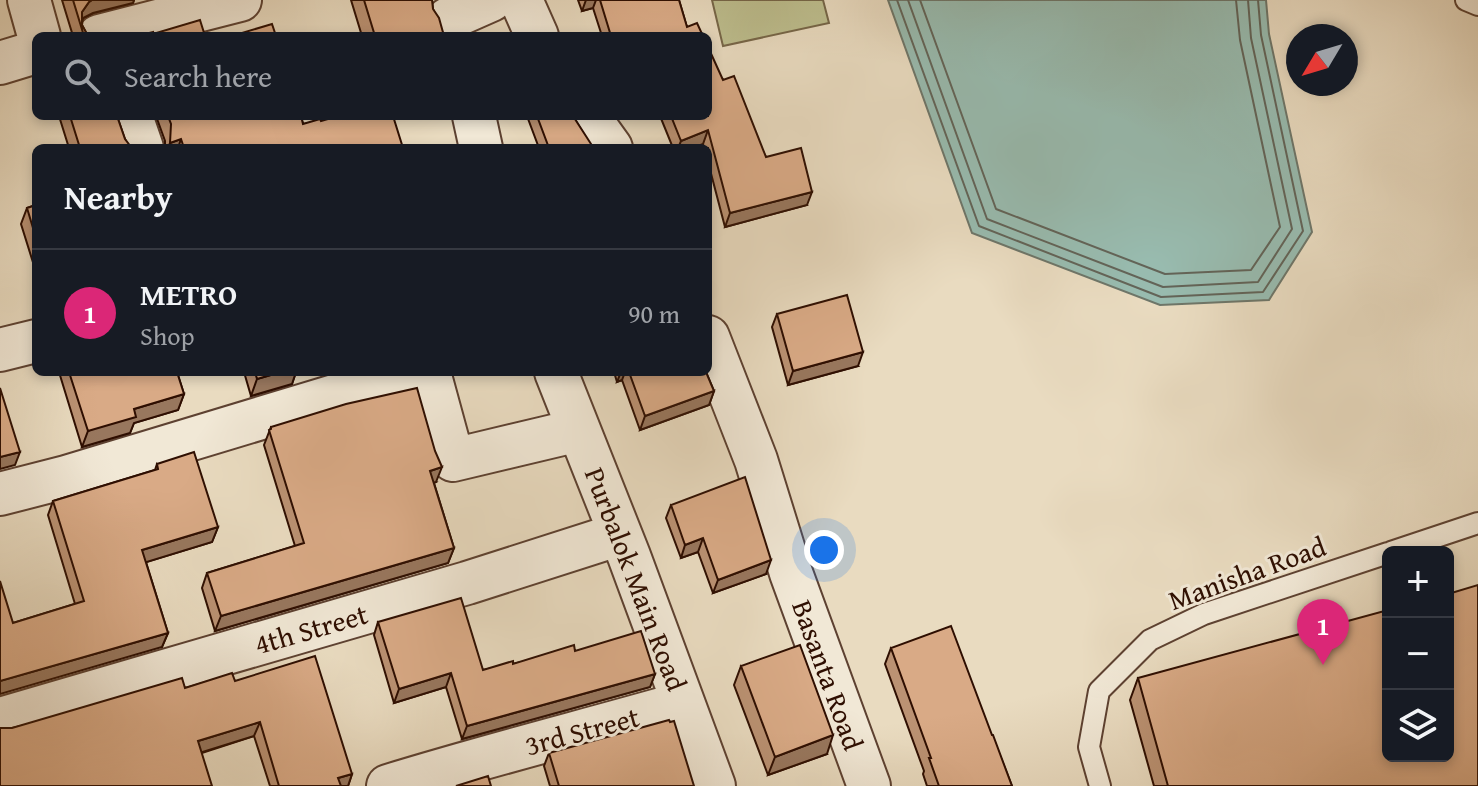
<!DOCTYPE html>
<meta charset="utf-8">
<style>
:root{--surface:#171b24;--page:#242831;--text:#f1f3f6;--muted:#9ea1a6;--line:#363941;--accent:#db2777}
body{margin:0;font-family:"Gentium Book Plus",serif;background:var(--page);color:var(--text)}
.controls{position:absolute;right:24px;bottom:24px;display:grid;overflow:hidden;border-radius:12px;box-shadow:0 4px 12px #0003}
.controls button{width:72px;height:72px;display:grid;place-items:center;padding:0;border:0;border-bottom:2px solid var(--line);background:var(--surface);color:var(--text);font:40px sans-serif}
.compass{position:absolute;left:1286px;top:24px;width:72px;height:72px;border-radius:50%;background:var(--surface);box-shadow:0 4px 12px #0003;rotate:232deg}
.you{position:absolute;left:824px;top:550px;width:28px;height:28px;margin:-20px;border:6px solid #fff;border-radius:50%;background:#1a73e8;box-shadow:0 0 0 12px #1a73e833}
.badge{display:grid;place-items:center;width:52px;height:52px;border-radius:50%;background:var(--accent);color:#fff;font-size:26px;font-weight:700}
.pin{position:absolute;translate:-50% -66px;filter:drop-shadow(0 2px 4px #0008)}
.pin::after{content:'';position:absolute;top:42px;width:28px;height:24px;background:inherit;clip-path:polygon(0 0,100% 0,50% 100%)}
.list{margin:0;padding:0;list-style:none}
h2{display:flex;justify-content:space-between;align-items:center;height:104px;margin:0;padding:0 32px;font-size:34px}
h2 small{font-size:26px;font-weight:400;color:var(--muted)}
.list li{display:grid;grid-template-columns:52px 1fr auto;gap:24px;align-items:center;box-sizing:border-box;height:128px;padding:0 32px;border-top:2px solid var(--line)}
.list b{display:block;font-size:30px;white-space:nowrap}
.list p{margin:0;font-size:26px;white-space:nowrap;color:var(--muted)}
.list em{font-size:26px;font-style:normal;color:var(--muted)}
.icon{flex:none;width:44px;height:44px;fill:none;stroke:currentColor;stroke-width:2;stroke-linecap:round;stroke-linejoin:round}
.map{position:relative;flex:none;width:1478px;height:786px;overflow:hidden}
.search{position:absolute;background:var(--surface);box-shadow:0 4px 12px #0003;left:32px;top:32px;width:680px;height:88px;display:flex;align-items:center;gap:20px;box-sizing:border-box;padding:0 28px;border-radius:12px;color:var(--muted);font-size:30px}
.panel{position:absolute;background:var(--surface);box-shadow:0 4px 12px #0003;left:32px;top:144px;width:680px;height:232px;border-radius:12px}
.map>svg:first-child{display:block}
.green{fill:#bdbe8e;stroke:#766648;stroke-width:2}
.water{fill:#98bbaf;stroke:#6e7669;stroke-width:2}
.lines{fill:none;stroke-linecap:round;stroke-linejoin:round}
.shore{stroke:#636458;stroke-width:2}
.lane-casing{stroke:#5d4131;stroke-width:24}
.street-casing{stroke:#5d4131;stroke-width:46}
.lane{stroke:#f1e8d6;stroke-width:20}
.street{stroke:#f1e8d6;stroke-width:42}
.wall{fill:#bb9273;stroke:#2e0e01;stroke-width:2}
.shaded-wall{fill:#98775e;stroke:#2e0e01;stroke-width:2}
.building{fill:#d9aa86;stroke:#2e0e01;stroke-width:2}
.labels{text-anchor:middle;stroke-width:6;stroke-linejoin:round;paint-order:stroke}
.street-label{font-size:28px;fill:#2e0e01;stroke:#f1e8d6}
</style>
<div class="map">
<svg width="1478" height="786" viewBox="0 0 1478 786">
<rect width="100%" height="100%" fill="#e9dbc0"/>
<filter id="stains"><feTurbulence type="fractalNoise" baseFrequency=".0025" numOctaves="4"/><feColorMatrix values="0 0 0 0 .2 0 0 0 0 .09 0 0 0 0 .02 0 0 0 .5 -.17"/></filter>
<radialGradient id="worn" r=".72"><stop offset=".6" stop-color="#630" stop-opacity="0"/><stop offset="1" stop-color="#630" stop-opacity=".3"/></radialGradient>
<path class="green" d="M 712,0 L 823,0 L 829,23 L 723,46 Z"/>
<path class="water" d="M 888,0 L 1266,0 L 1269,34 L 1312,232 L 1269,300 L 1160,305 L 972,233 Z"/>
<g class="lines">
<path class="shore" d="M 897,0 L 979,226 L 1161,297 L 1263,292 L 1303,231 L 1261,35 L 1258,0
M 908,0 L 987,219 L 1163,287 L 1258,282 L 1292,229 L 1251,38 L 1248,0
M 920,0 L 996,209 L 1165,274 L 1251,270 L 1280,227 L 1240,40 L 1236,0"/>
<defs>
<path id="lane" d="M 1466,0 L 1478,5
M 1391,552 L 1478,523
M 1100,786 L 1089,747 L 1099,691 L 1150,640 L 1204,614 L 1388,553"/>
<path id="street" d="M 29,0 L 39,36
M 521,0 L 537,36
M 448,19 L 491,0
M 99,36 L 240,0
M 0,63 L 36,52
M 131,116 L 142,148
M 474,116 L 481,148
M 588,116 L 611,148
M 708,337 L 756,460 L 791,573 L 869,786
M 0,350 L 36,341
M 429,372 L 453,460 L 579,430
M 556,372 L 629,556 L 714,786
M 0,494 L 66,477 L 334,396 L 429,374
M 0,719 L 467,583 L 620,534
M 388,786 C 485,756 585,731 683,703"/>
</defs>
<use href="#lane" class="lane-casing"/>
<use href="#street" class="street-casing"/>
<use href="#lane" class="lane"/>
<use href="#street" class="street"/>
</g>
<path class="wall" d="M 62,0 L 134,0 L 133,3 L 93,13 L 83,18 L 82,25 L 88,36 L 73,36 Z
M 351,0 L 432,0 L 433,9 L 444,36 L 362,36 Z
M 578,0 L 679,0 L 687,27 L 703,36 L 602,36 L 593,8 L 582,11 Z
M 723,80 L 766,157 L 807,205 L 725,227 L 708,162 L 708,148 L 704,148 L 703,144 L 693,148 L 673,148 L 660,116 L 708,116 Z
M 59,116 L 117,116 L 125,139 L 130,148 L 69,148 Z
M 156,116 L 301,116 L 303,124 L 321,121 L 403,148 L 165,148 L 165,141 Z
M 527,116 L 573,116 L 592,148 L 539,148 Z
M 36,205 L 36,272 L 21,224 L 27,208 Z
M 777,314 L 858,366 L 788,385 L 772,327 Z
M 59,372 L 177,372 L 184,394 L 178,410 L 134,423 L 130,433 L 82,447 Z
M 244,372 L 296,372 L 292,384 L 251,396 Z
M 614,372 L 706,372 L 714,391 L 709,405 L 640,430 L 622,380 L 617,382 Z
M 271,427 L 436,482 L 434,483 L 454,548 L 448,563 L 215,631 L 202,588 L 207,573 L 295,546 L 264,445 Z
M 157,464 L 218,527 L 212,542 L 146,562 L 168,633 L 162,647 L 13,623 L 75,604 L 48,515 L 53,501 L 155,470 Z
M 671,505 L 766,574 L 713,593 L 698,552 L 681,558 L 666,518 Z
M 378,622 L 483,670 L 575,651 L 655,674 L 650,687 L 462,739 L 446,687 L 394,703 L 374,635 Z
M 891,648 L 992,735 L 1012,786 L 927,786 L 923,774 L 924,771 L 885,664 Z
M 741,666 L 827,754 L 768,775 L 734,685 Z
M 1138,678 L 1478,786 L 1154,786 L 1130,700 Z
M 235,681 L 352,774 L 348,786 L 270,786 L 254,736 L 202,753 L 12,728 L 185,688 Z
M 549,753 L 694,786 L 550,786 L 544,766 Z"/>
<path class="shaded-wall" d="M 92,0 L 134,0 L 133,3 L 93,13 L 83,18 L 80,22 L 82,12 L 89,2 Z
M 586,0 L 596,0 L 593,8 L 582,11 Z
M 708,130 L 703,144 L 693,148 L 678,148 L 681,141 Z
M 181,139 L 178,148 L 168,148 L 170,143 Z
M 812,192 L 807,205 L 725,227 L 730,213 Z
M 863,352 L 858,366 L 788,385 L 793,371 Z
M 281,372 L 296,372 L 292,384 L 251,396 L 257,379 Z
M 621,372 L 625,372 L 622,380 L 617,382 Z
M 714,391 L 709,405 L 640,430 L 645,416 Z
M 184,394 L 178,410 L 134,423 L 130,433 L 82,447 L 88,431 L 134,409 Z
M 20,452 L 15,465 L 0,469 L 0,457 Z
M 442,467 L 436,482 L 424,486 L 430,471 Z
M 218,527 L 212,542 L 137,565 L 142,550 Z
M 703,538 L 698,552 L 681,558 L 685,545 Z
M 454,548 L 448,563 L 215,631 L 221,616 Z
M 771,560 L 766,574 L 713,593 L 718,580 Z
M 168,633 L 162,647 L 0,694 L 0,681 Z
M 451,673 L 446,687 L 394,703 L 399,689 Z
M 655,674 L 650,687 L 462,739 L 467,726 Z
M 260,722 L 254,736 L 193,755 L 198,741 Z
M 833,735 L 827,754 L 768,775 L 775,757 Z
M 352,774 L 348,786 L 336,786 L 338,778 Z"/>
<path class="building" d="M 73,0 L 92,0 L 89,2 L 82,12 L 82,25 L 88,36 L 84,36 Z
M 364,0 L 432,0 L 433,9 L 439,18 L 444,36 L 375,36 Z
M 600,0 L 679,0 L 687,27 L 697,23 L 703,36 L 611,36 Z
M 200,20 L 205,36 L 137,36 L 153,32 L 153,34 Z
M 272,24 L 276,36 L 232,36 Z
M 708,47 L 723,80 L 734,76 L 766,157 L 801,148 L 812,192 L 730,213 L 708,130 L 681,141 L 671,116 L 708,116 Z
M 70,116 L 117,116 L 125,139 L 131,147 L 80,148 Z
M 168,116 L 301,116 L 303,124 L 320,119 L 321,121 L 338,116 L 393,116 L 403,148 L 184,148 L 181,139 L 170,143 L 171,124 Z
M 537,116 L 573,116 L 593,147 L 589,148 L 549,148 Z
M 36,205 L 36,238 L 27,208 Z
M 847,295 L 863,352 L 793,371 L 777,314 Z
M 69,372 L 177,372 L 184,394 L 134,409 L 136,417 L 88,431 Z
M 255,372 L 281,372 L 257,379 Z
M 629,372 L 706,372 L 714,391 L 645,416 Z
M 0,388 L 20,452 L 0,457 Z
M 417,388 L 435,451 L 442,467 L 430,471 L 454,548 L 221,616 L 207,573 L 304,543 L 269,430 L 271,429 L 271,427 L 346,404 Z
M 194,452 L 218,527 L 142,550 L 168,633 L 0,681 L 0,581 L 13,623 L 84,601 L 53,501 L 158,469 L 157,464 Z
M 745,477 L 771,560 L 718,580 L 703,538 L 685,545 L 671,505 Z
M 1478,585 L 1478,786 L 1168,786 L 1138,678 L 1388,610 L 1388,756 L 1448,756 L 1448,594 Z
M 461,598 L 483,670 L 513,661 L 513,664 L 574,645 L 575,651 L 641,631 L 655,674 L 467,726 L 451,673 L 399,689 L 378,622 Z
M 951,626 L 992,735 L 993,735 L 1012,786 L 939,786 L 929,758 L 931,758 L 891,648 Z
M 800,645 L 833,735 L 775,757 L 741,666 Z
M 315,656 L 352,774 L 338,778 L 341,786 L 279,786 L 260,722 L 198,741 L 212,786 L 0,786 L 0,728 L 12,728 L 182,678 L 185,688 L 232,673 L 235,681 Z
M 669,720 L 670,722 L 674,721 L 694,786 L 559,786 L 549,753 Z
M 488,776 L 491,786 L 456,786 Z"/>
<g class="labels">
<g class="street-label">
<text transform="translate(1247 573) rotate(-20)" y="10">Manisha Road</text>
<text transform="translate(636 579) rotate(69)" y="10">Purbalok Main Road</text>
<text transform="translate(311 629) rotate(-16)" y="10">4th Street</text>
<text transform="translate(828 675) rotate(70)" y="10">Basanta Road</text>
<text transform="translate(582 731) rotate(-15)" y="10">3rd Street</text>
</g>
</g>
<rect width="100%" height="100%" filter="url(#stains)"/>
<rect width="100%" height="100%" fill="url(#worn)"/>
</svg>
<div class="controls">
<button>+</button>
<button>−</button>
<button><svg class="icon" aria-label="layers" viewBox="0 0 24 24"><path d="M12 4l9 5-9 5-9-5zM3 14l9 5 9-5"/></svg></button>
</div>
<svg class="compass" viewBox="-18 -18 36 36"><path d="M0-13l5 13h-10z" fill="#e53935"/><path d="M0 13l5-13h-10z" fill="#9ea1a6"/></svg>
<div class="you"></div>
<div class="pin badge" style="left:1323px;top:665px">1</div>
<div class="search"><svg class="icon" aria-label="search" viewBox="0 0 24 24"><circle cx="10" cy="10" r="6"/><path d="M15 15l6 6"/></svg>Search here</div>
<section class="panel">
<h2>Nearby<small></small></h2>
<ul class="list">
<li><span class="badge">1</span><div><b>METRO</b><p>Shop</p></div><em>90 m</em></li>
</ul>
</section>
</div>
